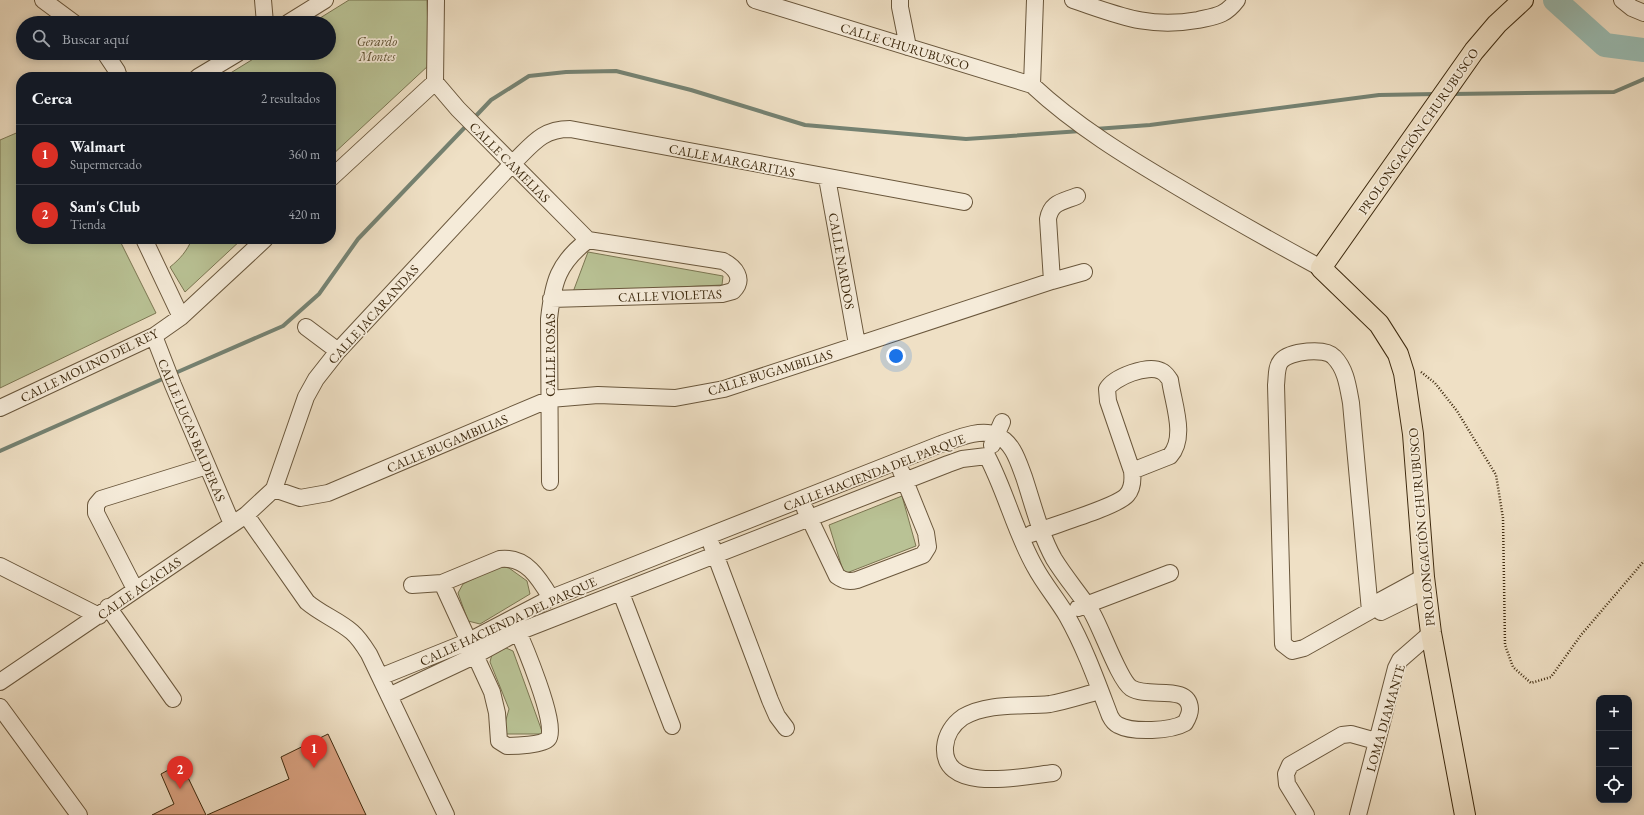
<!DOCTYPE html>
<html lang="es">
<meta charset="utf-8">
<style>
:root{--surface:#171b24;--page:#20242c;--text:#f1f3f6;--muted:#9ea1a6;--line:#363941;--accent:#d93025}
body{margin:0;font-family:"EB Garamond",serif;background:var(--page);color:var(--text)}
.controls{position:absolute;right:12px;bottom:12px;display:grid;overflow:hidden;border-radius:8px;box-shadow:0 2px 10px #0003}
.controls button{width:36px;height:36px;display:grid;place-items:center;padding:0;border:0;border-bottom:1px solid var(--line);background:var(--surface);color:var(--text);font:20px sans-serif}
.you{position:absolute;left:896px;top:356px;width:14px;height:14px;margin:-10px;border:3px solid #fff;border-radius:50%;background:#1a73e8;box-shadow:0 0 0 6px #1a73e833}
.badge{display:grid;place-items:center;width:26px;height:26px;border-radius:50%;background:var(--accent);color:#fff;font-size:13px;font-weight:700}
.pin{position:absolute;translate:-50% -33px;filter:drop-shadow(0 1px 2px #0008)}
.pin::after{content:'';position:absolute;top:21px;width:14px;height:12px;background:inherit;clip-path:polygon(0 0,100% 0,50% 100%)}
.list{margin:0;padding:0;list-style:none}
h2{display:flex;justify-content:space-between;align-items:center;height:52px;margin:0;padding:0 16px;font-size:17px}
h2 small{font-size:13px;font-weight:400;color:var(--muted)}
.list li{display:grid;grid-template-columns:26px 1fr auto;gap:12px;align-items:center;box-sizing:border-box;height:60px;padding:0 16px;border-top:1px solid var(--line)}
.list b{display:block;font-size:15px;white-space:nowrap}
.list p{margin:0;font-size:13px;white-space:nowrap;color:var(--muted)}
.list em{font-size:13px;font-style:normal;color:var(--muted)}
.icon{flex:none;width:22px;height:22px;fill:none;stroke:currentColor;stroke-width:2;stroke-linecap:round;stroke-linejoin:round}
.map{position:relative;flex:none;width:1644px;height:815px;overflow:hidden}
.search{position:absolute;background:var(--surface);box-shadow:0 2px 10px #0003;left:16px;top:16px;width:320px;height:44px;display:flex;align-items:center;gap:10px;box-sizing:border-box;padding:0 14px;border-radius:22px;color:var(--muted);font-size:15px}
.panel{position:absolute;background:var(--surface);box-shadow:0 2px 10px #0003;left:16px;top:72px;width:320px;height:172px;border-radius:16px}
.map>svg:first-child{display:block}
.green{fill:#b9c295;stroke:#7b7652}
.lines{fill:none;stroke-linecap:round;stroke-linejoin:round}
.stream{stroke:#758272;stroke-width:4}
.river{stroke:#9abdb4;stroke-width:24}
.building{fill:#dca484;stroke:#3d290e}
.minor-casing{stroke:#6a573c;stroke-width:18}
.major-casing{stroke:#3d290e;stroke-width:22}
.path{stroke:#3d290e;stroke-width:2.5;stroke-dasharray:1 2;stroke-linecap:butt}
.minor{stroke:#f5ebd9;stroke-width:16}
.major{stroke:#efe0c5;stroke-width:20}
.labels{text-anchor:middle;stroke-width:3.5;stroke-linejoin:round;paint-order:stroke}
.park-label{font-size:13px;font-style:italic;fill:#5c4f30;stroke:#f5ebd9}
.street-label{font-size:13px;fill:#3d290e;stroke:#f5ebd9}
</style>
<div class="map">
<svg width="1644" height="815" viewBox="0 0 1644 815">
<rect width="100%" height="100%" fill="#efe0c5"/>
<filter id="stains"><feTurbulence type="fractalNoise" baseFrequency=".005" numOctaves="4"/><feColorMatrix values="0 0 0 0 .2 0 0 0 0 .09 0 0 0 0 .02 0 0 0 .5 -.17"/></filter>
<radialGradient id="worn" r=".72"><stop offset=".6" stop-color="#630" stop-opacity="0"/><stop offset="1" stop-color="#630" stop-opacity=".3"/></radialGradient>
<path class="green" d="M 349,0 L 427,0 L 429,65 L 331,156 L 331,77 L 224,77 L 263,53 L 329,53 L 329,23 L 312,23 Z
M 21,131 L 21,239 L 119,239 L 156,313 L 0,388 L 0,140 Z
M 192,239 L 242,239 L 185,292 L 170,267 C 180,259 187,251 192,239 Z
M 588,252 L 723,276 L 722,285 L 573,292 Z
M 902,496 L 916,546 L 844,574 L 829,525 Z
M 499,566 L 509,568 L 527,581 L 530,594 L 480,624 L 468,621 L 458,593 L 463,584 Z
M 506,648 L 513,651 L 543,734 L 502,734 L 509,709 L 490,662 L 492,654 Z"/>
<g class="lines">
<path class="stream" d="M 1451,94 L 1614,92 L 1644,79
M 473,119 L 491,100 L 529,76 L 566,72 L 616,71 L 691,90 L 805,125 L 966,139 L 1081,131
M 1095,129 L 1150,125 L 1379,95 L 1436,94
M 173,374 L 283,326 L 319,294 L 358,239 L 468,124
M 0,451 L 167,377"/>
<path class="river" d="M 1555,0 L 1605,45 L 1644,50"/>
</g>
<path class="building" d="M 328,734 L 366,815 L 207,815 L 289,779 L 281,757 Z
M 181,763 L 206,815 L 152,815 L 174,804 L 161,774 Z"/>
<g class="lines">
<defs>
<path id="minor" d="M 43,0 L 74,23
M 263,0 L 265,23
M 755,0 L 1032,85 C 1076,126 1127,157 1178,187 C 1225,215 1273,242 1321,268
M 900,0 L 900,7 L 908,47
M 1073,0 C 1118,15 1148,29 1198,20 C 1216,16 1225,16 1237,0
M 1622,0 L 1632,8 L 1644,13
M 288,23 L 325,0
M 105,53 L 117,71 L 119,77
M 198,77 L 238,53
M 435,82 L 458,109 L 588,240
M 435,82 L 436,0
M 1032,85 L 1035,0
M 331,178 L 435,82
M 827,178 L 857,344
M 144,239 L 181,317
M 1052,281 L 1048,219 C 1051,202 1062,202 1077,196
M 551,299 L 722,294 L 733,291 C 745,279 735,267 723,261 L 588,240
M 306,327 L 338,351
M 154,336 L 173,385 L 232,524
M 0,408 L 154,336 L 181,317 L 265,239
M 992,445 L 1002,422
M 550,482 L 549,319 C 553,282 558,263 588,240
M 274,489 L 300,498 L 328,493 L 550,399 L 598,395 L 675,398 L 724,389 L 1052,281 L 1084,272
M 805,509 L 837,576 C 844,581 849,582 857,580 L 923,555 L 928,547 L 926,533 L 901,471
M 246,515 L 307,602 C 321,614 338,620 352,632 C 359,638 364,646 369,654 L 446,815
M 1031,534 C 1050,526 1117,507 1127,495 C 1133,488 1133,479 1132,471 L 1108,401 L 1107,389 C 1114,377 1148,364 1161,371 C 1166,373 1167,376 1170,380 C 1173,403 1187,437 1170,456 L 1132,471
M 712,546 L 770,700 L 777,716 L 786,728
M 0,566 L 99,616
M 442,583 L 492,692 L 497,713 L 499,741 L 507,746 C 515,746 543,745 548,739 C 559,726 522,640 514,623
M 412,585 L 442,583 L 500,559 C 526,556 539,578 551,598
M 135,589 L 96,513 L 96,505 L 101,499 L 207,466
M 621,593 L 672,726
M 108,607 L 173,699
M 1078,608 L 1170,573
M 1370,611 L 1351,403 C 1348,387 1346,369 1334,357 C 1325,347 1290,351 1281,361 C 1276,367 1277,377 1276,385 L 1283,644 L 1292,651 L 1304,648 L 1370,611 L 1378,602 L 1424,577
M 1381,612 L 1426,590
M 380,677 L 467,642 L 551,598 L 941,444 C 956,439 980,428 996,435 C 1013,442 1018,461 1024,477 C 1033,504 1040,534 1054,559 C 1065,577 1079,593 1091,611 C 1101,627 1119,680 1131,688 C 1148,699 1189,683 1190,709 C 1190,714 1188,718 1185,723 C 1171,731 1133,733 1118,725 C 1114,723 1112,720 1110,716 C 1097,682 1085,648 1067,616 C 1057,599 1044,584 1035,567 C 1015,532 1006,492 987,456 L 962,459 L 948,464 L 518,632 L 474,656 L 389,696
M 0,682 L 246,515 L 274,489 L 306,397 L 316,379 L 338,351 L 512,164 C 532,145 541,129 570,129 L 964,202
M 0,707 L 79,815
M 1053,773 C 1026,776 942,795 945,747 C 946,735 953,724 963,717 C 989,702 1022,707 1050,704 C 1067,701 1084,695 1100,691
M 1306,815 L 1287,784 L 1286,774 L 1290,765 L 1342,735 L 1351,734 L 1376,741
M 1358,815 L 1396,668 L 1400,660 L 1431,633"/>
<path id="major" d="M 1465,815 L 1431,633 L 1424,577 L 1413,434 L 1404,373 L 1398,354 L 1379,324 L 1321,268 L 1474,51 L 1497,24 L 1523,0"/>
</defs>
<use href="#minor" class="minor-casing"/>
<use href="#major" class="major-casing"/>
<path class="path" d="M 1421,372 L 1435,383 L 1457,411 L 1496,475 L 1503,518 L 1505,645 L 1513,667 L 1531,683 L 1551,677 L 1581,635 L 1644,561"/>
<use href="#minor" class="minor"/>
<use href="#major" class="major"/>
</g>
<g class="labels">
<g class="park-label">
<text x="377" y="46">Gerardo<tspan x="377" dy="15">Montes</tspan></text>
</g>
<g class="street-label">
<text transform="translate(905 46) rotate(17)" y="5">CALLE CHURUBUSCO</text>
<text transform="translate(1418 131) rotate(-55)" y="5">PROLONGACIÓN CHURUBUSCO</text>
<text transform="translate(732 160) rotate(11)" y="5">CALLE MARGARITAS</text>
<text transform="translate(510 162) rotate(45)" y="5">CALLE CAMELIAS</text>
<text transform="translate(842 261) rotate(80)" y="5">CALLE NARDOS</text>
<text transform="translate(670 295) rotate(-2)" y="5">CALLE VIOLETAS</text>
<text transform="translate(373 314) rotate(-48)" y="5">CALLE JACARANDAS</text>
<text transform="translate(550 355) rotate(-90)" y="5">CALLE ROSAS</text>
<text transform="translate(89 365) rotate(-26)" y="5">CALLE MOLINO DEL REY</text>
<text transform="translate(770 372) rotate(-17)" y="5">CALLE BUGAMBILIAS</text>
<text transform="translate(192 430) rotate(67)" y="5">CALLE LUCAS BALDERAS</text>
<text transform="translate(447 443) rotate(-23)" y="5">CALLE BUGAMBILIAS</text>
<text transform="translate(874 472) rotate(-21)" y="5">CALLE HACIENDA DEL PARQUE</text>
<text transform="translate(1421 527) rotate(-95)" y="5">PROLONGACIÓN CHURUBUSCO</text>
<text transform="translate(139 588) rotate(-35)" y="5">CALLE ACACIAS</text>
<text transform="translate(508 621) rotate(-25)" y="5">CALLE HACIENDA DEL PARQUE</text>
<text transform="translate(1385 718) rotate(-74)" y="5">LOMA DIAMANTE</text>
</g>
</g>
<rect width="100%" height="100%" filter="url(#stains)"/>
<rect width="100%" height="100%" fill="url(#worn)"/>
</svg>
<div class="controls">
<button>+</button>
<button>−</button>
<button><svg class="icon" aria-label="locate" viewBox="0 0 24 24"><circle cx="12" cy="12" r="6"/><path d="M12 2v4M12 18v4M2 12h4M18 12h4"/></svg></button>
</div>
<div class="you"></div>
<div class="pin badge" style="left:314px;top:768px">1</div>
<div class="pin badge" style="left:180px;top:789px">2</div>
<div class="search"><svg class="icon" aria-label="search" viewBox="0 0 24 24"><circle cx="10" cy="10" r="6"/><path d="M15 15l6 6"/></svg>Buscar aquí</div>
<section class="panel">
<h2>Cerca<small>2 resultados</small></h2>
<ul class="list">
<li><span class="badge">1</span><div><b>Walmart</b><p>Supermercado</p></div><em>360 m</em></li>
<li><span class="badge">2</span><div><b>Sam's Club</b><p>Tienda</p></div><em>420 m</em></li>
</ul>
</section>
</div>
